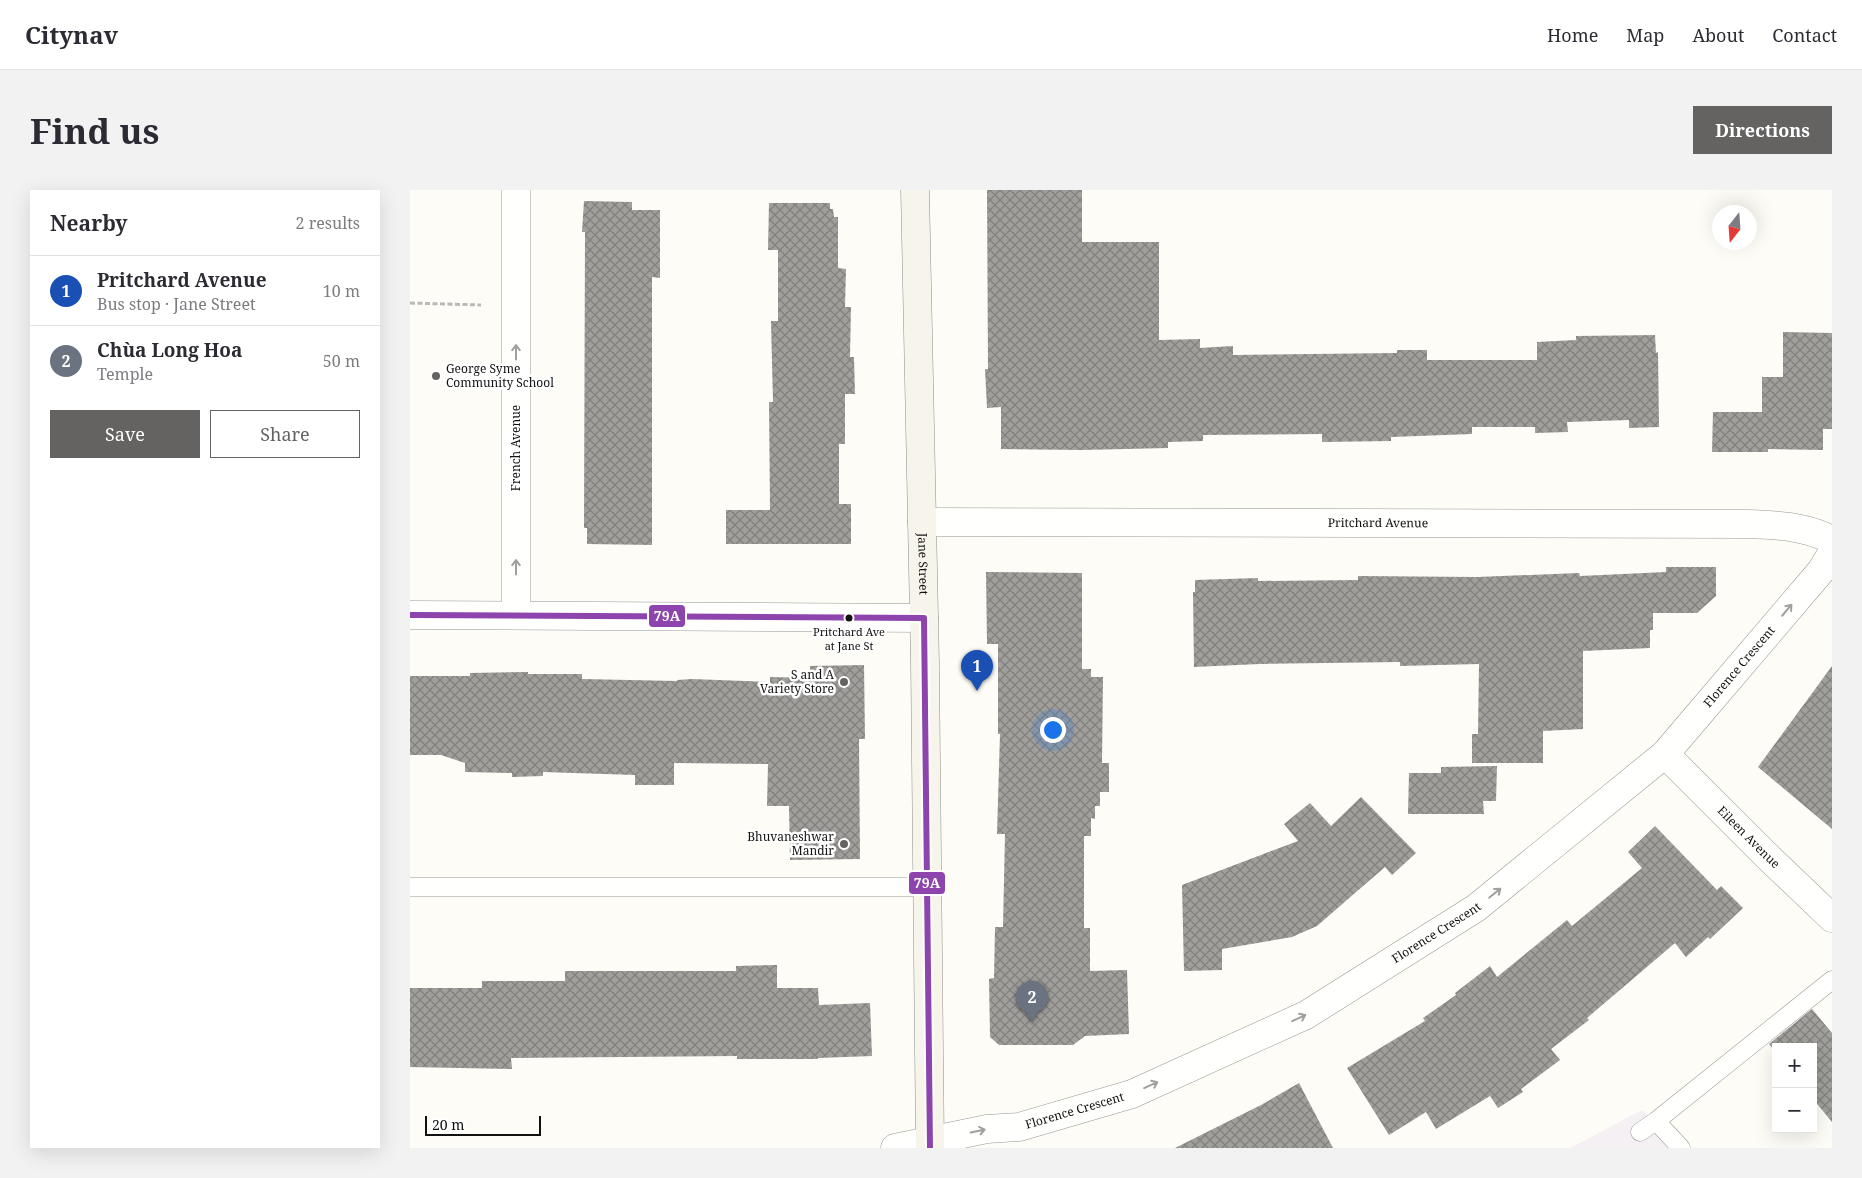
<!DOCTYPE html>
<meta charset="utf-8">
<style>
:root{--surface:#fff;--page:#f2f2f3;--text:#2b2b33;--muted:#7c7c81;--line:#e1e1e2;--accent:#646362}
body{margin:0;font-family:"Noto Serif",serif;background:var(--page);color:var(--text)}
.controls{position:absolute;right:15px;bottom:15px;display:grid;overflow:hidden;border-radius:0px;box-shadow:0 5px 20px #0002}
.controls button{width:45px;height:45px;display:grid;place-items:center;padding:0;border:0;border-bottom:1px solid var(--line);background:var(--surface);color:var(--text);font:25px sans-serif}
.compass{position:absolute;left:1302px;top:15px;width:45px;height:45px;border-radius:50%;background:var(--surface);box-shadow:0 5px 20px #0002;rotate:197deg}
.scale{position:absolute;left:15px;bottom:12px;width:116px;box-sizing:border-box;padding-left:5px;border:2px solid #111;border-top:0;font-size:14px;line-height:18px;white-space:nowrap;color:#111;-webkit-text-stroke:4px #fff;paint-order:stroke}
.you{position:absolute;left:642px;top:539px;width:18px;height:18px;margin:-12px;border:4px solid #fff;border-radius:50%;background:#1a73e8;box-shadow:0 0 0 8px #1a73e833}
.badge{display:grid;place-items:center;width:32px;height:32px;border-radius:50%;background:var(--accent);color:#fff;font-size:16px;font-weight:700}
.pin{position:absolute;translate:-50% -41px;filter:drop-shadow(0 1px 2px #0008)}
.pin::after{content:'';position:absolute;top:26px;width:18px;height:15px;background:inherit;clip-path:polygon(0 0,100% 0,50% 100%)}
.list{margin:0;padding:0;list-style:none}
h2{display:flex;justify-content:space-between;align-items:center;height:65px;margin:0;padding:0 20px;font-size:21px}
h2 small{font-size:16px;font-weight:400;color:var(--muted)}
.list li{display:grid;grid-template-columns:32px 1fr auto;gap:15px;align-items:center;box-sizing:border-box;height:70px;padding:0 20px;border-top:1px solid var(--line)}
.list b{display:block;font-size:19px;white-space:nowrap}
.list p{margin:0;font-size:16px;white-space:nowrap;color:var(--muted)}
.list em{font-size:16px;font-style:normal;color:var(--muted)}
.actions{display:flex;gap:10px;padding:15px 20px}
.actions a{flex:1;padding:11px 0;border:1px solid var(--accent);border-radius:0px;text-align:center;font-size:18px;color:var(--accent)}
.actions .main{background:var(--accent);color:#fff}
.map{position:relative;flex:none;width:1422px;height:958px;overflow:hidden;border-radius:0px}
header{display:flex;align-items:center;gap:30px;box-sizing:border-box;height:70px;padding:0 25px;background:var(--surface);border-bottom:1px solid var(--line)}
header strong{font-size:24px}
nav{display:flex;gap:28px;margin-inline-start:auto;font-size:18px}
.intro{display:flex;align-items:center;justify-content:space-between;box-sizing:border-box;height:120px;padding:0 30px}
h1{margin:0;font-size:35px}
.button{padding:12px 22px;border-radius:0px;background:var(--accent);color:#fff;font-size:18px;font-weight:700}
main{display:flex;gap:30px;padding:0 30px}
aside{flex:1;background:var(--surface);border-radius:0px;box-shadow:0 5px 20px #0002}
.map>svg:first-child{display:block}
.industrial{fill:#f5f0f3}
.building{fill:url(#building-cross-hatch)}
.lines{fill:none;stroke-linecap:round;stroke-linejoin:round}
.lane-casing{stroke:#979795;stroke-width:19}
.street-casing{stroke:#979795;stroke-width:29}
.secondary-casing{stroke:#8e8d8b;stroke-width:29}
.path{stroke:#b9b9b8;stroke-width:3;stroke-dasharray:5 2.5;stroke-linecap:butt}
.lane{stroke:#fffffe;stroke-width:18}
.street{stroke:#fffffe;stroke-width:28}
.secondary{stroke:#f6f4eb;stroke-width:28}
.bus-1-casing{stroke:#fff;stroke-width:10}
.bus-1{stroke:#8e44ad;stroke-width:6}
.oneway{stroke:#a0a09f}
.poi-dot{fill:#646362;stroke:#fff;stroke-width:2}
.bus-dot{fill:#111;stroke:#fff;stroke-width:2}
.labels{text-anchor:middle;stroke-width:5;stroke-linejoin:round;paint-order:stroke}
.bus-label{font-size:11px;fill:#111;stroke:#fff}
.poi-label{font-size:12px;fill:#111;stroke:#fff;text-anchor:end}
.street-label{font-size:12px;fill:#111;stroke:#fff}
.line-badge{stroke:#fff;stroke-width:2}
.badge-label{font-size:14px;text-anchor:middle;font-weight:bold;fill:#fff}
</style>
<header>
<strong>Citynav</strong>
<nav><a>Home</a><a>Map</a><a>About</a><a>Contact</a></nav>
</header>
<div class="intro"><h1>Find us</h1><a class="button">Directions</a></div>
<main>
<aside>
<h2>Nearby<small>2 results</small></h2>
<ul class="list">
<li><span class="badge" style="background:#1a4fb4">1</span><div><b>Pritchard Avenue</b><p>Bus stop · Jane Street</p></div><em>10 m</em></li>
<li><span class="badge" style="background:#6b7280">2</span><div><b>Chùa Long Hoa</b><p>Temple</p></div><em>50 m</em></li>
</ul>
<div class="actions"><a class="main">Save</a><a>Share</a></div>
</aside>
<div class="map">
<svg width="1422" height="958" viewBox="0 0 1422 958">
<defs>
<pattern id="building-cross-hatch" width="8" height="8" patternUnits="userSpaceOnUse" patternTransform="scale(1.25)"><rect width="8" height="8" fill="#a19f9c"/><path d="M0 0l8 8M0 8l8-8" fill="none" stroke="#82807e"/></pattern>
</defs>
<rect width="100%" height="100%" fill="#fdfcf7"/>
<path class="industrial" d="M 1232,920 L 1269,958 L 1160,958 Z"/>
<path class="building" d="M 577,0 L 672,0 L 672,52 L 749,52 L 749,150 L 790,149 L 790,158 L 823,156 L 823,165 L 987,163 L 987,160 L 1017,160 L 1017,170 L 1127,170 L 1127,152 L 1166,150 L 1166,146 L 1245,145 L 1246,163 L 1248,162 L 1249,237 L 1219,238 L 1219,230 L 1157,232 L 1158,242 L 1125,243 L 1125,237 L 1062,237 L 1062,244 L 981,247 L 981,251 L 912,252 L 912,244 L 793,245 L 793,251 L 758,252 L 758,258 L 672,260 L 591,259 L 591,217 L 577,218 L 575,179 L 578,179 Z
M 174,11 L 222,12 L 222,20 L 250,20 L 250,88 L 242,87 L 242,355 L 177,354 L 177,338 L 174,338 L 175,42 L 172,42 Z
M 359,13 L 420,13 L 420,19 L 423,19 L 424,27 L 428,27 L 428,78 L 436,79 L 435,117 L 441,117 L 440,167 L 444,167 L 445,204 L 435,204 L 435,254 L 429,254 L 429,314 L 441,314 L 441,354 L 316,354 L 316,320 L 360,320 L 359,212 L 363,212 L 361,131 L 368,131 L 368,60 L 358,60 Z
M 1373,142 L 1422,143 L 1422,239 L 1413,239 L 1413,260 L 1358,259 L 1358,262 L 1302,262 L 1303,222 L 1352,222 L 1352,187 L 1373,187 Z
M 1256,377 L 1306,377 L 1306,406 L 1287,423 L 1243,423 L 1243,440 L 1240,440 L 1240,458 L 1173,461 L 1173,539 L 1133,541 L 1133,573 L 1062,573 L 1062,544 L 1068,544 L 1069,474 L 990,476 L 990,472 L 850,474 L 784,477 L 783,402 L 785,402 L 785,390 L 848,388 L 848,391 L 948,390 L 948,386 L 1067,387 L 1169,383 L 1170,386 L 1256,382 Z
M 576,382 L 672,383 L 672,479 L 681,479 L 681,487 L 693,487 L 692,573 L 699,573 L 699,602 L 690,602 L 690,616 L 685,616 L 685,629 L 681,628 L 681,646 L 674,646 L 674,738 L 680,738 L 680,781 L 717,780 L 719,844 L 675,846 L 663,855 L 589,855 L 580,847 L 579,789 L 584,788 L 585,737 L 593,737 L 595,644 L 587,644 L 590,544 L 588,544 L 588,454 L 577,454 Z
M 454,475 L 455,549 L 449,549 L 450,669 L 380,670 L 379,616 L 357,616 L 358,574 L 264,573 L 264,595 L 225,595 L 225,585 L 133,582 L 133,586 L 102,587 L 102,583 L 55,582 L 55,573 L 31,565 L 0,565 L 0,486 L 60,486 L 60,483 L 118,482 L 118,484 L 172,484 L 172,489 L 267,491 L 267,490 L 282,489 L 360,492 L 360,487 L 400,488 L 400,476 Z
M 1422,476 L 1422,639 L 1348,577 Z
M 1087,576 L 1086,611 L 1073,611 L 1074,624 L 998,624 L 999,583 L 1031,583 L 1031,577 Z
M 951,607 L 1006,663 L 982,685 L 975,677 L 907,736 L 882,747 L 812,759 L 812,780 L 774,781 L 772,695 L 888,651 L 874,634 L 900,613 L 921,636 Z
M 1245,636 L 1307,700 L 1311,696 L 1333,718 L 1300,749 L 1298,747 L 1276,767 L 1265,753 L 1177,828 L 1179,830 L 1141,859 L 1150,870 L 1111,899 L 1113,902 L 1088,918 L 1080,906 L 1026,939 L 1016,922 L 979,945 L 937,878 L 1015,831 L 1013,828 L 1046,805 L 1045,803 L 1080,776 L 1087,787 L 1157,730 L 1162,736 L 1232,678 L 1218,662 Z
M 367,775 L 367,798 L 408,798 L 409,815 L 460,813 L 462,866 L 408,868 L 408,869 L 327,869 L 327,866 L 101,868 L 102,879 L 0,877 L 0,798 L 72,798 L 72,791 L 155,791 L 155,781 L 326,781 L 326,776 Z
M 1402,819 L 1422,843 L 1422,932 L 1403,909 L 1403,857 L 1366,857 L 1366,863 L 1359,854 Z
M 889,893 L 923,958 L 765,958 L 851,915 Z"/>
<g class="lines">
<defs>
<path id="lane" d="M 0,697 L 516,697
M 1246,931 L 1271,958
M 1230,942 L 1246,931 L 1422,790"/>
<g id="street">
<path d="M 106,0 L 106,425"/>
<path id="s1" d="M 512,332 L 1337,334 C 1367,335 1395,336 1422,350"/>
<path d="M 0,425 L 514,428"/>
<path id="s2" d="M 1255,564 L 1357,666 L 1422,728"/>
<path id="s3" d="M 485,958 L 577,939 L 609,937 L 722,904 L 896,825 L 1066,718 L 1255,564 L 1411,381 L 1422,363"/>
</g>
<g id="secondary">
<path id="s4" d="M 505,0 L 515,473 L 520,958"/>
</g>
</defs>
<use href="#lane" class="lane-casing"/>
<use href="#street" class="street-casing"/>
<use href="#secondary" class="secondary-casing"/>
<path class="path" d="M 0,113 L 71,115"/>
<use href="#lane" class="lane"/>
<use href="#street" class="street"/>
<use href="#secondary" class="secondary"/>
<defs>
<path id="bus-1" d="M 0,425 L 514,428
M 514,428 L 520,958"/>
</defs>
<use href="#bus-1" class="bus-1-casing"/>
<use href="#bus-1" class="bus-1"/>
</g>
<defs><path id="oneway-shaft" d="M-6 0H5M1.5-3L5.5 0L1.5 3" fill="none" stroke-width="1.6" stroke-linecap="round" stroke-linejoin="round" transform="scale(1.25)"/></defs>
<g class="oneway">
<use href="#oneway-shaft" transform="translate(106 162) rotate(-90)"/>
<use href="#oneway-shaft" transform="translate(106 377) rotate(-90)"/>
<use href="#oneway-shaft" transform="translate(1377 420) rotate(-50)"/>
<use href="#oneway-shaft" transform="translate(1085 703) rotate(-39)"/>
<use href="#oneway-shaft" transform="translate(889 828) rotate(-25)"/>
<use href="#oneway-shaft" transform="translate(741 895) rotate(-24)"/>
<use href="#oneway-shaft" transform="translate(568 941) rotate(-12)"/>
</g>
<g class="poi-dot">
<circle cx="26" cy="186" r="5"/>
<circle cx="434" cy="492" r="5"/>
<circle cx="434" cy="654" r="5"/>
</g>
<circle class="bus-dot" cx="439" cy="428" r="4.5"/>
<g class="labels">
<g class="bus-label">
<text x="439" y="446">Pritchard Ave<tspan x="439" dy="14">at Jane St</tspan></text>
</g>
<g class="poi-label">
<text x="36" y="183" text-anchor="start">George Syme<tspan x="36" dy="14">Community School</tspan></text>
<text x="424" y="489">S and A<tspan x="424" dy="14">Variety Store</tspan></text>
<text x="424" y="651">Bhuvaneshwar<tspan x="424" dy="14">Mandir</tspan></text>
</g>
<g class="street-label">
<text transform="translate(106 258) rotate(-90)" y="4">French Avenue</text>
<text dy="4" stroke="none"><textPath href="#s1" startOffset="456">Pritchard Avenue</textPath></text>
<text dy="4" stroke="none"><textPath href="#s4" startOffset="374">Jane Street</textPath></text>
<text dy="4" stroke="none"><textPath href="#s3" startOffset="994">Florence Crescent</textPath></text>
<text dy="4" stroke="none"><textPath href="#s2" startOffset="118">Eileen Avenue</textPath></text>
<text dy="4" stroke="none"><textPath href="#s3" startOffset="589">Florence Crescent</textPath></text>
<text dy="4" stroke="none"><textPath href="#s3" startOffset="184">Florence Crescent</textPath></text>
</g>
</g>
<g class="line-badge">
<rect x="238" y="414" width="38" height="24" rx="5" fill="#8e44ad"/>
<rect x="498" y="681" width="38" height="24" rx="5" fill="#8e44ad"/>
</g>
<g class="badge-label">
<text x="257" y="431">79A</text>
<text x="517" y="698">79A</text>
</g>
</svg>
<div class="controls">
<button>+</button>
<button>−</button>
</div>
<svg class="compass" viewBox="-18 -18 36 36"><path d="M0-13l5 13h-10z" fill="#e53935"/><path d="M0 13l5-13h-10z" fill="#7c7c81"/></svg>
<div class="scale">20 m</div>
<div class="you"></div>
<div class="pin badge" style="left:567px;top:501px;background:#1a4fb4">1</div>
<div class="pin badge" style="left:622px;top:832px;background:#6b7280">2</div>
</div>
</main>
